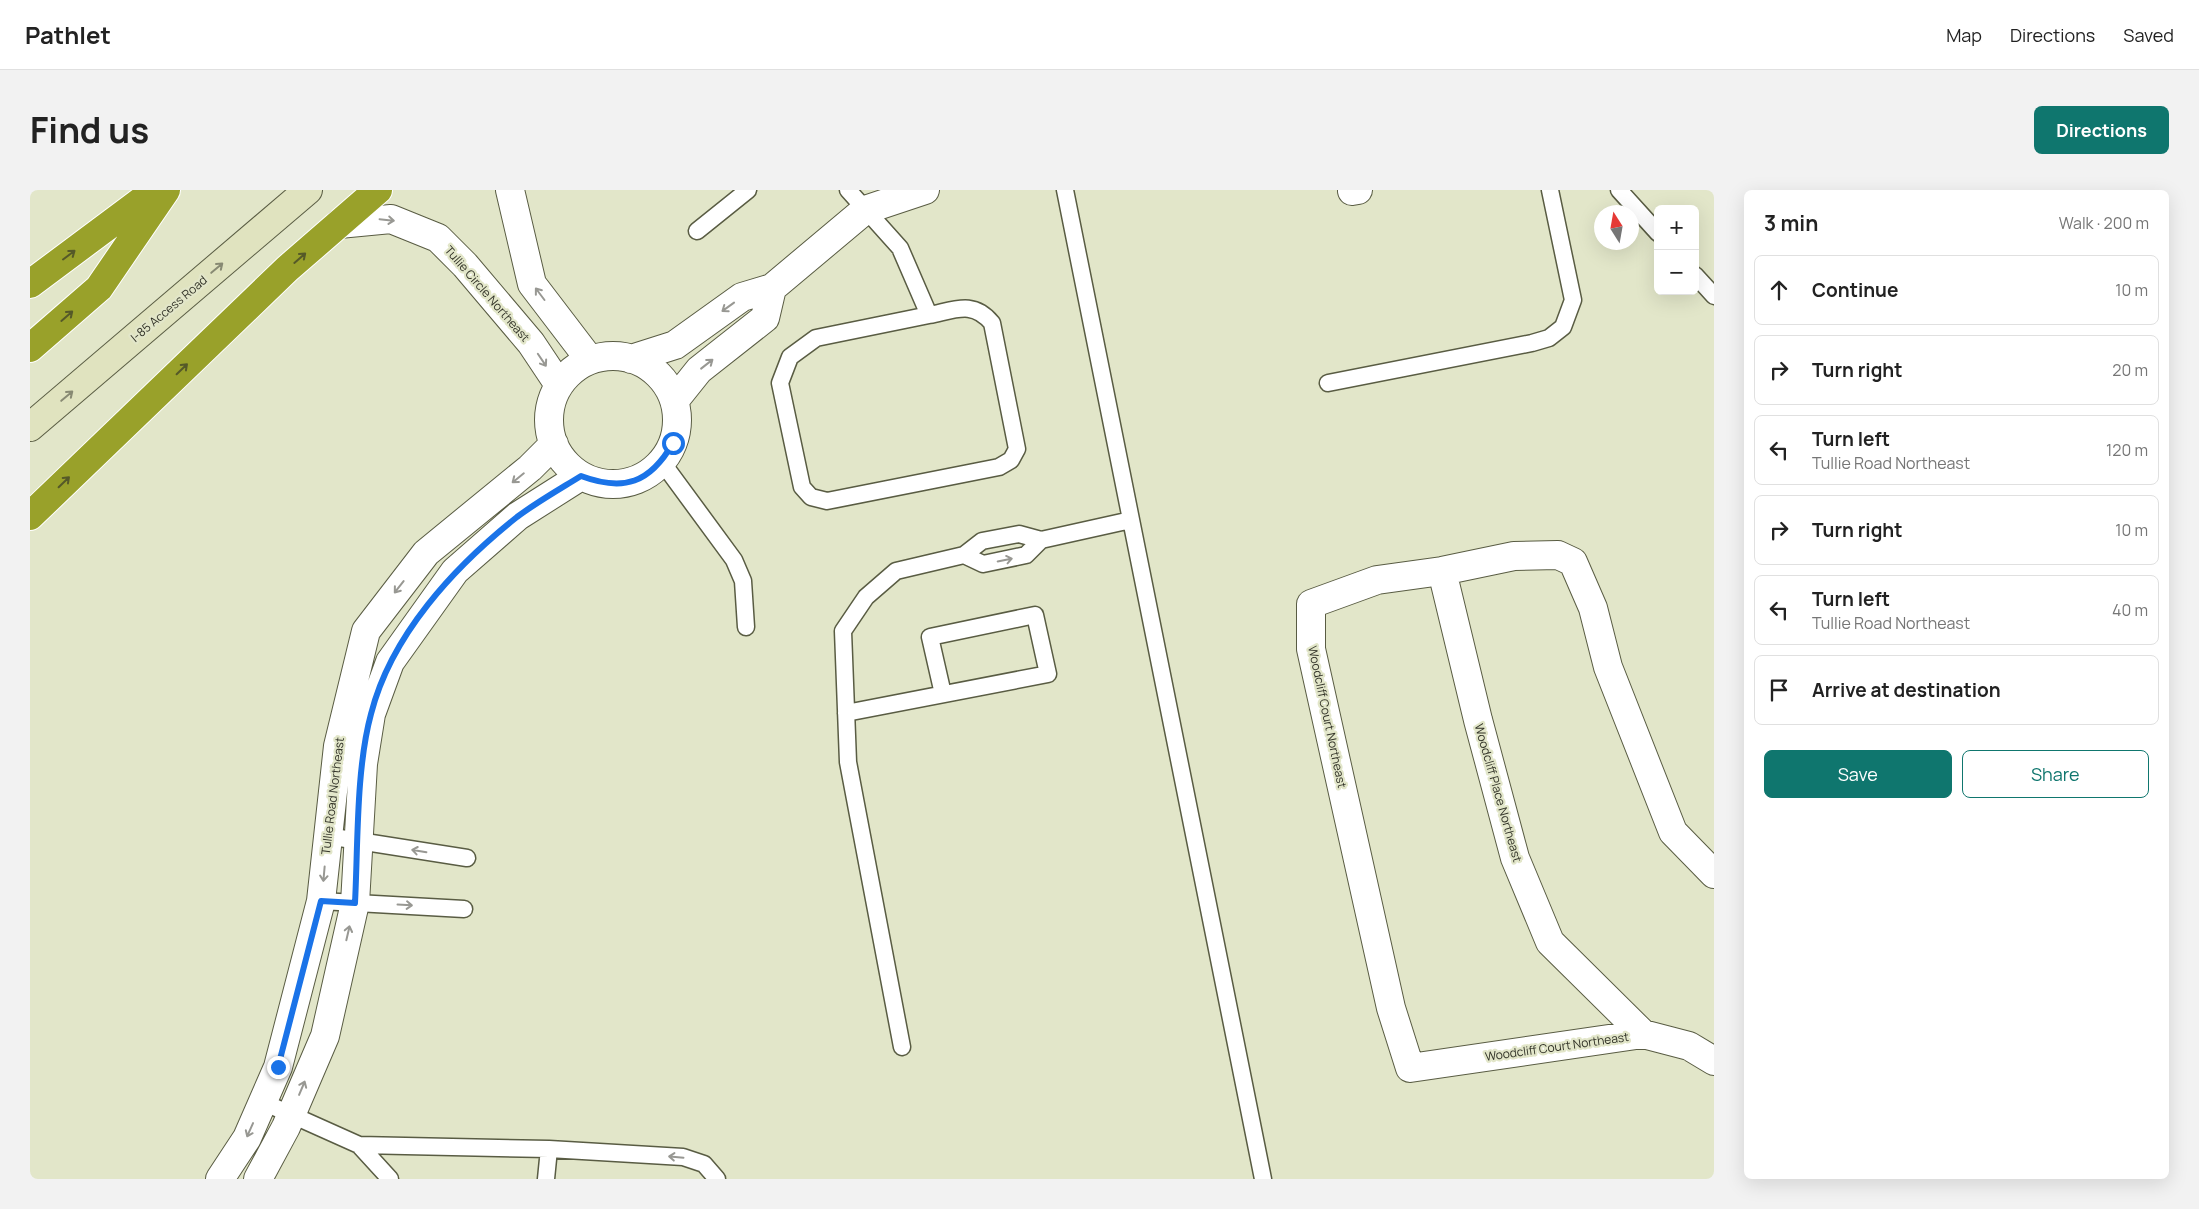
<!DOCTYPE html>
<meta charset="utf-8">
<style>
:root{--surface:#fff;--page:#f2f2f2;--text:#222;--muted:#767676;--line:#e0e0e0;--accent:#0f766e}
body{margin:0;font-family:Manrope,sans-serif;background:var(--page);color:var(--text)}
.controls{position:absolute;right:15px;top:15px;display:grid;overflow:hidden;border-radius:8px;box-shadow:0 5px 20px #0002}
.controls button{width:45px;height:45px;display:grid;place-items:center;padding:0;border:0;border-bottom:1px solid var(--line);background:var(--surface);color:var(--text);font:25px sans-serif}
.compass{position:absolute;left:1564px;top:15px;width:45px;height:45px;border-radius:50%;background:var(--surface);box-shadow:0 5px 20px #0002;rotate:349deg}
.stop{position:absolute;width:15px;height:15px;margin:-11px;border:4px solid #1a73e8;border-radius:50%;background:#fff}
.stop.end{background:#1a73e8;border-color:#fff;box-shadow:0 1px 5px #0008}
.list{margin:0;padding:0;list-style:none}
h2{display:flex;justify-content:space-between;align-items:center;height:65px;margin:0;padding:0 20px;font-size:21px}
h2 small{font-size:16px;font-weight:400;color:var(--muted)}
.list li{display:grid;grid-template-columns:32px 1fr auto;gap:15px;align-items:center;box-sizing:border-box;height:70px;margin:0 10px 10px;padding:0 10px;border:1px solid var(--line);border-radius:8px}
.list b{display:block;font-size:19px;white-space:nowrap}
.list p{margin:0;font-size:16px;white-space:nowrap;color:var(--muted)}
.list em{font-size:16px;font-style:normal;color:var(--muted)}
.actions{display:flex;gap:10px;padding:15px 20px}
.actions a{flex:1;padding:11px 0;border:1px solid var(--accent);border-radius:8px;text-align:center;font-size:18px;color:var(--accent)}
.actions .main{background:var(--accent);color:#fff}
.icon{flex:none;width:28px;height:28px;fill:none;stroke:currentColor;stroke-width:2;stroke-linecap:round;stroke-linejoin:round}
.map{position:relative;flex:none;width:1684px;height:989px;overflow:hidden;border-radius:8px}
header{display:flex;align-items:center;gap:30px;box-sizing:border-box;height:70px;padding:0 25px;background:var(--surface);border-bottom:1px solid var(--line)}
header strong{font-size:24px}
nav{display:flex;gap:28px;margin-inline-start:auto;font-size:18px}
.intro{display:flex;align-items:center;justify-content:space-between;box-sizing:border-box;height:120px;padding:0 30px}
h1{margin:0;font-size:35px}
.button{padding:12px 22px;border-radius:8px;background:var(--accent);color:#fff;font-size:18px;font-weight:700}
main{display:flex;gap:30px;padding:0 30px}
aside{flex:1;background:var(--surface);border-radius:8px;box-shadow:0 5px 20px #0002}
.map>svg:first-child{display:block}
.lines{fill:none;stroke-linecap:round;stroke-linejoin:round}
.lane-casing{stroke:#595c43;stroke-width:19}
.street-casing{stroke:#595c43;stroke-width:30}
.secondary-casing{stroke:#595c43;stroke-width:30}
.highway-casing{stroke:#fff;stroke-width:30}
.lane{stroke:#fff;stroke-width:16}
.street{stroke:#fff;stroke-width:28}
.secondary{stroke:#e0e3bf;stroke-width:28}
.highway{stroke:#99a12a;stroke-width:28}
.oneway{stroke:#989893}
.oneway2{stroke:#555928}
.oneway3{stroke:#888a73}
.route{stroke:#1a73e8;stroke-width:6}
.labels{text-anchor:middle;stroke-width:4.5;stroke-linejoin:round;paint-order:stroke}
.street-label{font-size:12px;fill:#313227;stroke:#e2e6c9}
</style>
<header>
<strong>Pathlet</strong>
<nav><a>Map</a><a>Directions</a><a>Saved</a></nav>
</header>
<div class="intro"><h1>Find us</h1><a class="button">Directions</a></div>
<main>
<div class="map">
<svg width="1684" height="989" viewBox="0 0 1684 989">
<rect width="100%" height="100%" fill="#e2e6c9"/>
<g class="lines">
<defs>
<path id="lane" d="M 818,0 L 870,58 L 899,125 L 786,148 L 760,167 L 750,193 L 772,297 L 781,307 L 797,311 L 969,277 L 981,270 L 987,259 L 962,133 C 943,110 925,120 899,125
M 1035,0 L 1233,989
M 1589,0 L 1628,43
M 667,41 L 718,0
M 1665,85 L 1684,106
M 1298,193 L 1502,153 L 1519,148 L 1533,137 L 1543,110 L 1520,0
M 632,272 L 704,370 L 713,391 L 716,437
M 934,365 L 953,374 L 996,365 L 1011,350
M 816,523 L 1018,484 L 1005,425 L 900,447 L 913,504
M 297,646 L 437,668
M 291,711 L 434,719
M 872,857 L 818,572 L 813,441 L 836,407 L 866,381 L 934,365 L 952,351 L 989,344 L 1011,350 L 1101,330
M 233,912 L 329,955 L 519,959 L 516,989
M 329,955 L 360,989
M 519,959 L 653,967 L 674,974 L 687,989"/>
<path id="street" d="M 480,0 L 502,94 L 560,170
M 1322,1 L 1328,0
M 309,34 L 361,29 L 408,48 L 435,75 L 501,153 L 529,195
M519 230a64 64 0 1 1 128 0a64 64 0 1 1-128 0Z
M 601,169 L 645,155 L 712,107 L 742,98 L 835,20 L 895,0
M 645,210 L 669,180 L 735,128 L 742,98
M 1412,381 L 1448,530 L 1485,668 L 1520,752 L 1613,844
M 1684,684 L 1643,642 L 1578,477 L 1563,418 L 1543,372 L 1528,365 L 1484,366 L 1412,381 L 1347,390 L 1281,414 L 1281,459 L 1361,818 L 1380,878 L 1613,844 L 1659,856 L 1684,871
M 190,989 L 217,948 L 248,877 L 291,711 L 308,556 L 336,441 L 396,363 L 500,278 L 524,254
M 228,989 L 256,937 L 295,846 L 325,713 L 333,574 L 341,524 L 360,472 L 425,381 L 488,326 L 551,286"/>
<path id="secondary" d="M 0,237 L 278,0"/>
<path id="highway" d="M 0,94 L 126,0
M 0,158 L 69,98 L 136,0
M 0,326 L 257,79 L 348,0"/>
</defs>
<use href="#lane" class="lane-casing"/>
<use href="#street" class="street-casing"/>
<use href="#secondary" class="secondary-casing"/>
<use href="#highway" class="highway-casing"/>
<use href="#lane" class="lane"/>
<use href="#street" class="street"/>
<use href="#secondary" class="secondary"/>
<use href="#highway" class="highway"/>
</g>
<defs><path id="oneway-shaft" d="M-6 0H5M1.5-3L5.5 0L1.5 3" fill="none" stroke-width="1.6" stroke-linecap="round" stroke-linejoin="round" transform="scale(1.25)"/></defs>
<g class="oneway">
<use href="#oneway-shaft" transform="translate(357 30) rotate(6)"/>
<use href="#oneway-shaft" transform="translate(510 104) rotate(-127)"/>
<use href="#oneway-shaft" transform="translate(698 117) rotate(144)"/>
<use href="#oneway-shaft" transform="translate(512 170) rotate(56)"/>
<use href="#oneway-shaft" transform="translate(677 174) rotate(-38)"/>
<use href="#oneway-shaft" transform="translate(488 288) rotate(141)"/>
<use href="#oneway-shaft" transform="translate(975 370) rotate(-11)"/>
<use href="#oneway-shaft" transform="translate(369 397) rotate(128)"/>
<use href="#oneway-shaft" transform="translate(389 661) rotate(-171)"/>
<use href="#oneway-shaft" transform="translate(294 684) rotate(95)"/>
<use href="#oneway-shaft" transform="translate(375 715) rotate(3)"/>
<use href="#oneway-shaft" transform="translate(318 743) rotate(-77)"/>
<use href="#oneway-shaft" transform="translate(272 898) rotate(-67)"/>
<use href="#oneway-shaft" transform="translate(220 940) rotate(114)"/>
<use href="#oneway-shaft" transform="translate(646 967) rotate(-175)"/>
</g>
<g class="oneway2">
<use href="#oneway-shaft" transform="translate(39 65) rotate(-37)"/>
<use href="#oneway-shaft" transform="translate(270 68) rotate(-41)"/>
<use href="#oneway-shaft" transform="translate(37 126) rotate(-41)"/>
<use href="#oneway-shaft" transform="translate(152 179) rotate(-44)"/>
<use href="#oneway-shaft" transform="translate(34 292) rotate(-44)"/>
</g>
<g class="oneway3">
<use href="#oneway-shaft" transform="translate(187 78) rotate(-40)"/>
<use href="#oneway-shaft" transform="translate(37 206) rotate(-40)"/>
</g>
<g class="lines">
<path class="route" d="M 248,877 L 291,711 L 325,713 C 328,655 326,579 341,524 C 361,445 424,377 487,327 C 507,312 530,299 551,286 C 594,302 620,293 643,253"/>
</g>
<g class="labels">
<g class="street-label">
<text transform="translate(457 104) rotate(49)" y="4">Tullie Circle Northeast</text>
<text transform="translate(139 119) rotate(-40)" y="4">I-85 Access Road</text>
<text transform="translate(1297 527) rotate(78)" y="4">Woodcliff Court Northeast</text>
<text transform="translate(1468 603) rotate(74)" y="4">Woodcliff Place Northeast</text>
<text transform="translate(303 606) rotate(-83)" y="4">Tullie Road Northeast</text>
<text transform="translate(1527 857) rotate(-8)" y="4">Woodcliff Court Northeast</text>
</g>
</g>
</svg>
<div class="controls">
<button>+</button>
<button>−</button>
</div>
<svg class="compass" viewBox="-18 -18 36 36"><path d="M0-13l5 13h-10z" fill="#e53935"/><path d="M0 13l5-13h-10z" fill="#767676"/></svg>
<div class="stop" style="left:643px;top:253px"></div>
<div class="stop end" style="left:248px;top:877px"></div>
</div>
<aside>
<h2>3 min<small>Walk · 200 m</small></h2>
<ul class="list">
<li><svg class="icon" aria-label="ahead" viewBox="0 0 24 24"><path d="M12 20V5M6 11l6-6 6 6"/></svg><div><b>Continue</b></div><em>10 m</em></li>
<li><svg class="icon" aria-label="right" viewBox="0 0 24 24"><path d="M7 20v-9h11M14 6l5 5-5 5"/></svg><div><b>Turn right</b></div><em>20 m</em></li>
<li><svg class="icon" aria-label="left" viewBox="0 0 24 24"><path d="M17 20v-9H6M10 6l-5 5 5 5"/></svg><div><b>Turn left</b><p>Tullie Road Northeast</p></div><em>120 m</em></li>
<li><svg class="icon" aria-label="right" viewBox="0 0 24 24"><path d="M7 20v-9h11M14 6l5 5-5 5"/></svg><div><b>Turn right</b></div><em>10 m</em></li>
<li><svg class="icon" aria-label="left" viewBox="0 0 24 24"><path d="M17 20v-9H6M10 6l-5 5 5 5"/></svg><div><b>Turn left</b><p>Tullie Road Northeast</p></div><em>40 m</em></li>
<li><svg class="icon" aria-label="arrive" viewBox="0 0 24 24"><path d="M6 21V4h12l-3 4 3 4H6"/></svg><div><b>Arrive at destination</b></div></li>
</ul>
<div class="actions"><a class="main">Save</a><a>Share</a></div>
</aside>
</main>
